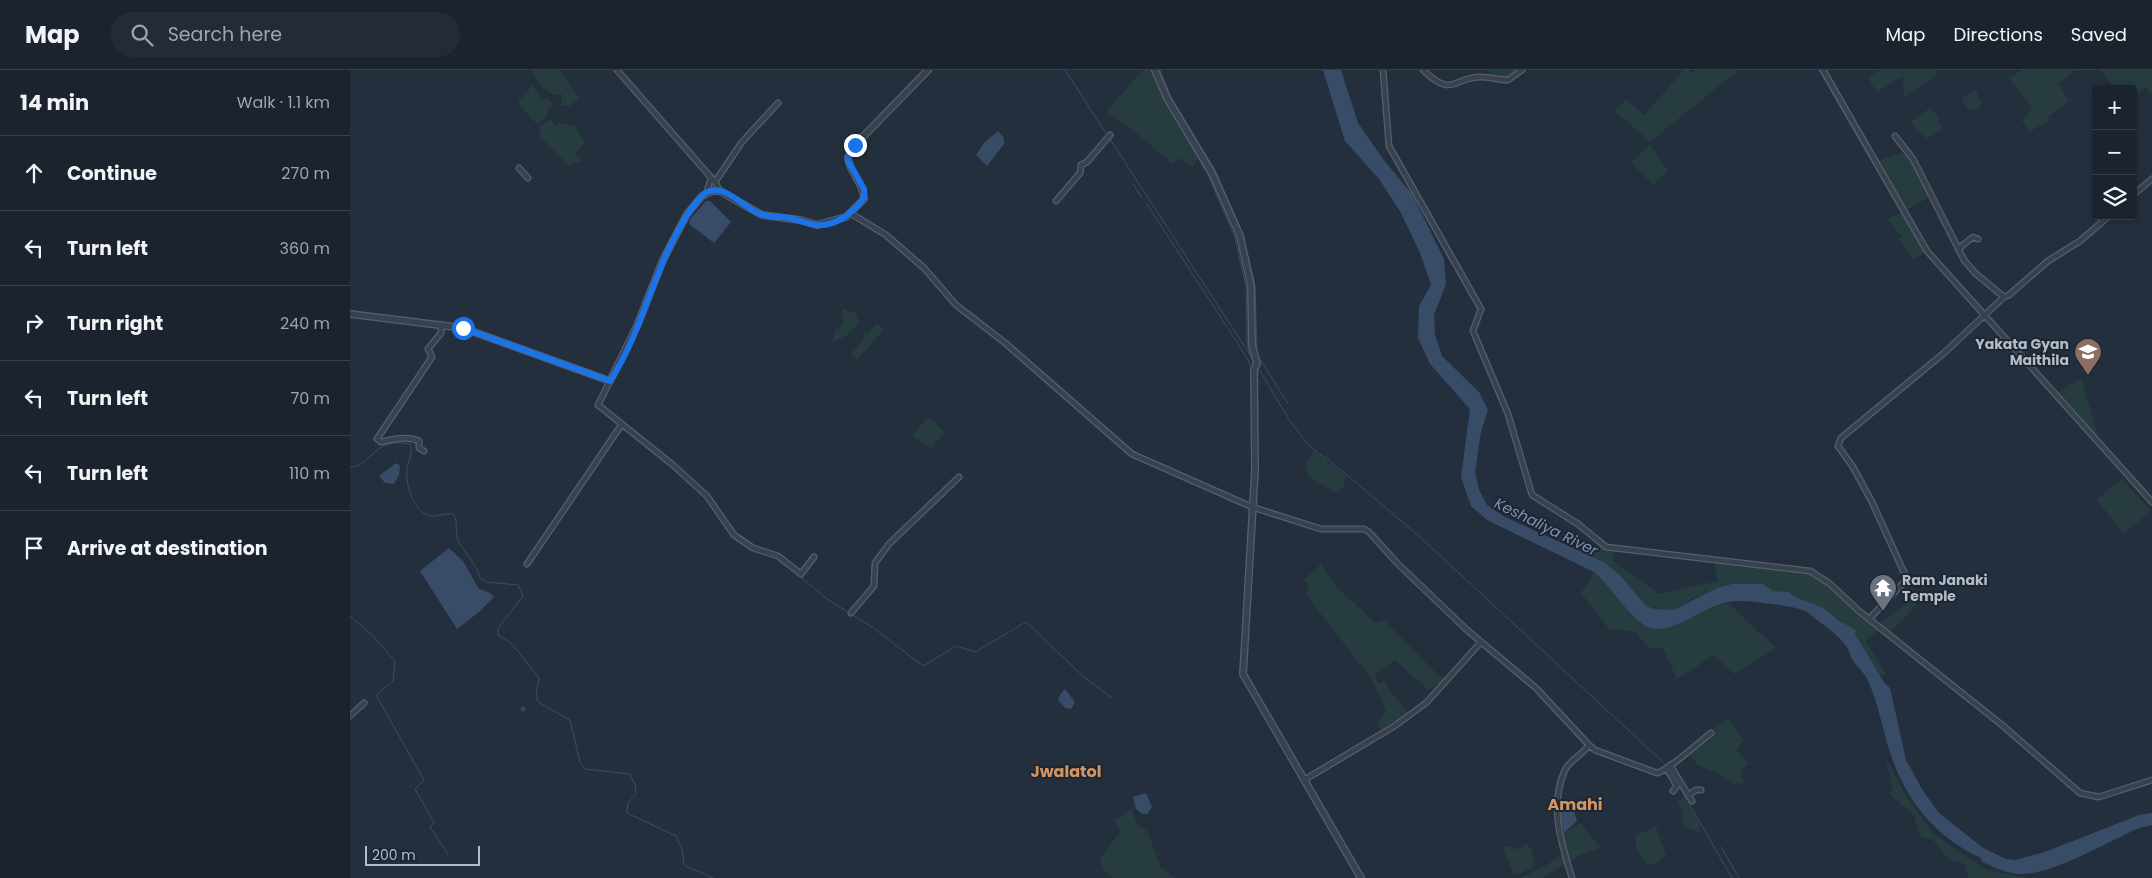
<!DOCTYPE html>
<meta charset="utf-8">
<style>
:root{--surface:#1b232e;--page:#242b36;--text:#f1f3f6;--muted:#a0a4aa;--line:#39404a}
body{margin:0;font-family:Poppins,sans-serif;background:var(--page);color:var(--text)}
.controls{position:absolute;right:15px;top:15px;display:grid;overflow:hidden;border-radius:5px;box-shadow:0 2px 8px #0003}
.controls button{width:45px;height:45px;display:grid;place-items:center;padding:0;border:0;border-bottom:1px solid var(--line);background:var(--surface);color:var(--text);font:25px sans-serif}
.scale{position:absolute;left:15px;bottom:12px;width:115px;box-sizing:border-box;padding-left:5px;border:2px solid #b4bcc9;border-top:0;font-size:14px;line-height:18px;white-space:nowrap;color:#b4bcc9;-webkit-text-stroke:4px #1d2633;paint-order:stroke}
.stop{position:absolute;width:15px;height:15px;margin:-11px;border:4px solid #1a73e8;border-radius:50%;background:#fff}
.stop.end{background:#1a73e8;border-color:#fff;box-shadow:0 1px 5px #0008}
.list{margin:0;padding:0;list-style:none}
h2{display:flex;justify-content:space-between;align-items:center;height:65px;margin:0;padding:0 20px;font-size:21px}
h2 small{font-size:16px;font-weight:400;color:var(--muted)}
.list li{display:grid;grid-template-columns:32px 1fr auto;gap:15px;align-items:center;box-sizing:border-box;height:75px;padding:0 20px;border-top:1px solid var(--line)}
.list b{display:block;font-size:19px;white-space:nowrap}
.list em{font-size:16px;font-style:normal;color:var(--muted)}
.icon{flex:none;width:28px;height:28px;fill:none;stroke:currentColor;stroke-width:2;stroke-linecap:round;stroke-linejoin:round}
.map{position:relative;flex:none;width:1802px;height:808px;overflow:hidden}
header{display:flex;align-items:center;gap:30px;box-sizing:border-box;height:70px;padding:0 25px;background:var(--surface);border-bottom:1px solid var(--line)}
header strong{font-size:24px}
nav{display:flex;gap:28px;margin-inline-start:auto;font-size:18px}
.search{width:350px;height:45px;background:var(--page);display:flex;align-items:center;gap:12px;box-sizing:border-box;padding:0 18px;border-radius:28px;color:var(--muted);font-size:19px}
main{display:flex}
aside{flex:1;background:var(--surface)}
.map>svg:first-child{display:block}
.green{fill:#263c3f}
.water{fill:#394c67}
.lines{fill:none;stroke-linecap:round;stroke-linejoin:round}
.stream{stroke:#394c67;stroke-width:1}
.minor-tunnel{stroke:#3a4453;stroke-width:4.5;stroke-dasharray:4.5 2;stroke-linecap:butt}
.minor-casing{stroke:#565f6c;stroke-width:7}
.tertiary-casing{stroke:#565f6c;stroke-width:8}
.minor{stroke:#38414e;stroke-width:4.5}
.tertiary{stroke:#38414e;stroke-width:5.5}
.route{stroke:#1a73e8;stroke-width:6}
.labels{text-anchor:middle;stroke-width:4;stroke-linejoin:round;paint-order:stroke}
.poi-label{font-size:14px;font-weight:bold;fill:#b4bcc9;stroke:#1d2633;text-anchor:end}
.water-label{font-size:15px;font-style:italic;fill:#7c92b1;stroke:#1d2633}
.quarter-label{font-size:16px;font-weight:bold;fill:#d59563;stroke:#1d2633}
</style>
<header>
<strong>Map</strong>
<div class="search"><svg class="icon" aria-label="search" viewBox="0 0 24 24"><circle cx="10" cy="10" r="6"/><path d="M15 15l6 6"/></svg>Search here</div>
<nav><a>Map</a><a>Directions</a><a>Saved</a></nav>
</header>
<main>
<aside>
<h2>14 min<small>Walk · 1.1 km</small></h2>
<ul class="list">
<li><svg class="icon" aria-label="ahead" viewBox="0 0 24 24"><path d="M12 20V5M6 11l6-6 6 6"/></svg><div><b>Continue</b></div><em>270 m</em></li>
<li><svg class="icon" aria-label="left" viewBox="0 0 24 24"><path d="M17 20v-9H6M10 6l-5 5 5 5"/></svg><div><b>Turn left</b></div><em>360 m</em></li>
<li><svg class="icon" aria-label="right" viewBox="0 0 24 24"><path d="M7 20v-9h11M14 6l5 5-5 5"/></svg><div><b>Turn right</b></div><em>240 m</em></li>
<li><svg class="icon" aria-label="left" viewBox="0 0 24 24"><path d="M17 20v-9H6M10 6l-5 5 5 5"/></svg><div><b>Turn left</b></div><em>70 m</em></li>
<li><svg class="icon" aria-label="left" viewBox="0 0 24 24"><path d="M17 20v-9H6M10 6l-5 5 5 5"/></svg><div><b>Turn left</b></div><em>110 m</em></li>
<li><svg class="icon" aria-label="arrive" viewBox="0 0 24 24"><path d="M6 21V4h12l-3 4 3 4H6"/></svg><div><b>Arrive at destination</b></div></li>
</ul>
</aside>
<div class="map">
<svg width="1802" height="808" viewBox="0 0 1802 808">
<rect width="100%" height="100%" fill="#242f3e"/>
<path class="green" d="M 183,0 L 210,0 L 229,29 L 220,36 L 211,35 L 212,24 L 204,25 L 192,17 L 182,3 Z
M 793,0 L 805,0 L 850,84 L 842,98 L 829,88 L 823,94 L 779,57 L 756,42 Z
M 1138,0 L 1165,0 L 1168,3 L 1158,10 L 1146,10 Z
M 1334,0 L 1339,0 L 1341,3 L 1346,0 L 1384,0 L 1386,2 L 1300,72 L 1265,41 L 1276,29 L 1294,45 Z
M 1530,0 L 1585,0 L 1588,4 L 1554,27 L 1553,6 L 1527,22 L 1518,8 Z
M 1673,0 L 1725,0 L 1709,14 L 1719,31 L 1698,47 L 1700,50 L 1679,62 L 1671,49 L 1677,47 L 1682,37 L 1659,8 Z
M 1751,0 L 1802,0 L 1802,25 L 1796,18 L 1783,26 L 1783,19 L 1764,19 Z
M 182,15 L 192,29 L 199,29 L 203,34 L 197,40 L 198,46 L 188,54 L 181,49 L 168,32 Z
M 1626,20 L 1631,34 L 1628,39 L 1620,41 L 1611,28 Z
M 1580,38 L 1589,48 L 1587,51 L 1593,59 L 1577,69 L 1560,52 Z
M 200,49 L 206,56 L 210,53 L 225,56 L 235,72 L 225,83 L 232,90 L 219,96 L 189,65 L 191,55 Z
M 1300,75 L 1318,101 L 1303,115 L 1281,92 Z
M 1559,81 L 1581,126 L 1555,141 L 1577,181 L 1564,190 L 1549,169 L 1552,167 L 1538,149 L 1555,141 L 1526,91 Z
M 492,238 L 505,243 L 509,252 L 498,264 L 482,273 L 486,259 L 493,254 Z
M 525,255 L 529,255 L 534,260 L 507,289 L 501,284 L 515,267 L 514,263 L 516,261 L 518,264 Z
M 1731,308 L 1747,362 L 1747,369 L 1705,324 Z
M 578,347 L 595,362 L 581,378 L 562,366 Z
M 964,380 L 997,406 L 993,412 L 996,415 L 986,424 C 976,413 948,409 957,390 C 960,386 961,383 964,380 Z
M 1772,409 L 1801,441 L 1773,465 L 1747,429 Z
M 1248,470 L 1256,477 L 1265,478 L 1262,490 L 1309,524 L 1368,511 L 1363,488 L 1460,501 L 1520,548 L 1531,554 L 1545,541 L 1569,526 C 1567,540 1546,553 1538,567 L 1528,560 L 1515,571 L 1536,603 L 1532,607 L 1511,576 L 1503,560 L 1474,538 L 1448,528 L 1439,522 L 1423,521 L 1413,514 L 1382,514 L 1345,527 L 1323,540 L 1305,539 L 1296,536 L 1270,505 L 1254,492 L 1242,486 L 1249,476 Z
M 971,494 L 983,513 L 1025,553 L 1034,550 L 1085,602 L 1095,609 L 1078,620 C 1067,609 1056,601 1045,590 L 1024,606 L 1029,614 L 1035,610 L 1036,615 L 1057,643 L 1031,660 L 1027,654 L 1036,640 L 1020,607 L 956,525 L 959,518 L 954,510 Z
M 1244,502 C 1264,518 1276,539 1294,556 L 1321,556 L 1377,532 L 1426,578 L 1384,604 L 1364,585 L 1327,609 L 1313,578 L 1298,578 L 1286,562 L 1259,559 L 1231,523 Z
M 1377,648 L 1394,670 L 1386,680 L 1399,693 L 1390,702 L 1394,713 L 1382,714 L 1373,706 L 1348,695 L 1337,682 Z
M 1535,686 L 1555,724 L 1584,764 L 1635,799 L 1676,808 L 1618,808 L 1615,794 L 1599,790 L 1583,770 L 1572,768 L 1567,759 L 1565,747 L 1539,723 L 1543,719 Z
M 1334,727 L 1349,752 L 1350,762 C 1337,760 1328,755 1333,741 L 1327,732 Z
M 781,739 L 788,756 L 797,761 L 811,797 L 826,808 L 762,808 L 753,800 L 750,788 L 770,762 L 765,750 Z
M 1230,753 L 1251,778 L 1232,784 L 1192,808 L 1170,808 C 1185,801 1207,792 1217,778 L 1213,764 Z
M 1306,757 L 1316,785 L 1306,794 L 1297,794 L 1286,777 L 1285,766 Z
M 1177,773 L 1181,779 L 1185,795 L 1172,803 L 1164,804 L 1152,777 L 1162,776 L 1167,780 Z"/>
<path class="water" d="M 973,0 L 991,0 L 1008,53 L 1033,89 L 1062,124 L 1094,189 L 1096,214 L 1084,245 L 1085,265 L 1092,286 L 1129,322 L 1138,340 L 1131,362 L 1125,402 L 1129,420 L 1137,435 L 1155,447 L 1254,492 L 1270,505 L 1296,536 L 1305,539 L 1323,540 L 1367,518 L 1382,514 L 1413,514 L 1423,521 L 1439,522 L 1448,528 L 1474,538 L 1488,550 L 1506,560 L 1505,564 L 1534,612 L 1540,618 L 1556,690 L 1572,719 L 1588,742 L 1633,778 L 1656,789 L 1665,790 L 1695,782 L 1789,745 L 1802,743 L 1802,755 L 1789,758 C 1757,772 1706,803 1673,804 C 1659,805 1644,797 1632,792 L 1631,788 C 1585,767 1554,729 1539,679 C 1532,656 1528,633 1518,611 C 1515,603 1507,597 1502,589 C 1500,585 1499,580 1496,576 C 1488,564 1473,555 1462,546 C 1455,538 1440,537 1430,535 C 1414,533 1394,529 1378,532 C 1355,536 1322,565 1300,558 C 1283,553 1260,515 1244,502 L 1137,450 L 1121,436 L 1111,407 L 1120,339 L 1080,294 L 1068,268 L 1069,236 L 1081,215 L 1070,183 L 1051,143 L 1029,109 L 995,71 Z
M 648,61 L 654,68 L 654,74 L 637,96 L 626,85 L 634,73 Z
M 356,131 L 360,131 L 381,152 L 364,173 L 339,154 L 340,149 Z
M 46,393 L 50,396 L 49,405 L 44,414 L 35,413 L 29,406 Z
M 99,478 L 113,491 L 129,519 L 139,522 L 144,527 L 129,542 L 107,559 L 70,501 Z
M 715,619 L 725,632 L 721,639 L 715,638 L 708,630 L 710,625 Z
M 796,723 L 802,737 L 797,744 L 792,744 L 786,739 L 783,727 Z
M 1218,738 L 1224,741 L 1227,751 L 1214,763 L 1210,743 Z"/>
<g class="lines">
<path class="stream" d="M 715,0 L 904,291
M 801,0 L 813,25
M 810,0 L 821,27 L 865,100 L 893,164 L 905,216 L 907,280
M 1469,0 L 1573,180 L 1631,245
M 815,31 L 859,107 L 885,168 L 896,217 L 897,271 L 899,284
M 783,114 L 792,128
M 797,134 L 899,291 L 900,295
M 1634,248 L 1802,436
M 908,286 L 938,334
M 908,298 C 925,324 950,377 978,389 L 1069,466 L 1317,696
M 908,298 L 908,305
M 0,397 C 17,400 24,366 60,374 C 64,384 58,390 57,400 C 55,415 64,442 80,446 C 87,447 95,443 103,444 C 109,452 104,462 108,470 C 115,484 126,492 130,508 L 136,512 L 168,515 L 173,526 L 148,558 L 148,565 L 161,573 L 189,608 L 186,623 L 188,632 L 220,650 L 230,692 L 235,699 L 280,704 L 285,715 L 286,724 L 278,733 L 277,743 L 326,766 L 332,779 L 334,795 L 363,808
M 409,482 L 429,489
M 432,492 L 477,529 L 525,559 L 573,596 L 606,576 L 625,582 L 676,552 L 734,607 L 762,628
M 0,546 L 22,565 L 45,591 L 43,611 L 26,625 L 74,710 L 65,719 L 84,752 L 80,757 L 98,785
M 1329,716 L 1382,808
M 1371,777 L 1389,808"/>
<path class="minor-tunnel" d="M 171,640 L 176,637"/>
<defs>
<path id="minor" d="M 267,0 L 365,112 L 370,121
M 1033,0 L 1039,76 L 1131,239 L 1123,261 L 1158,344 L 1182,425 L 1228,454 L 1256,477 L 1460,501 L 1479,513 L 1509,541 L 1652,655 L 1730,723 L 1749,727 L 1802,710
M 1073,0 C 1103,29 1103,7 1131,7 C 1140,7 1149,10 1158,10 L 1172,0
M 1473,0 L 1577,181 L 1802,432
M 1545,66 L 1563,89 L 1614,190 L 1625,203 L 1654,227
M 169,98 L 178,108
M 365,112 L 392,72 L 428,33
M 357,122 L 361,107
M 1783,125 L 1802,109
M 706,131 L 730,103 L 731,95 L 737,92 L 760,65
M 500,143 L 536,165 L 574,198 L 606,235 L 654,272 L 782,384 L 902,437 L 971,459 L 1014,459 L 1019,462 L 1048,494 L 1117,560 L 1186,618 L 1239,675 L 1245,680 L 1307,703 C 1319,700 1349,672 1361,663
M 1608,179 L 1623,167 L 1628,169
M 260,311 L 248,335 L 323,395 L 357,426 L 384,465 L 403,478 L 428,486 L 451,504 L 464,487
M 74,381 L 69,378 L 69,371 C 59,366 42,369 31,372 L 27,369 L 82,287 L 78,279 L 91,263 L 91,255
M 177,494 L 272,354
M 501,543 L 524,516 L 525,493 L 539,474 L 609,407
M 1520,548 L 1557,509 L 1522,432 L 1503,397 L 1488,376 L 1491,368 L 1594,283 L 1654,227 L 1659,225 L 1698,191 L 1730,171 L 1759,146
M 0,646 L 14,633
M 1320,695 L 1342,731
M 1317,699 L 1327,716 L 1323,721
M 954,710 L 1043,657 L 1076,633 L 1131,572
M 1338,725 L 1346,720 L 1351,720
M 1222,808 C 1211,773 1199,735 1215,700 C 1219,691 1232,685 1239,675"/>
<path id="tertiary" d="M 805,0 L 817,28 L 862,103 L 890,166 L 901,216 L 902,274 L 907,294 L 904,299 L 905,400 L 893,604 L 1011,808
M 0,244 L 113,258 L 260,311 L 287,256 L 313,190 L 337,144 L 352,126 L 362,121 L 370,121 L 412,145 L 450,150 L 467,155 L 496,147 L 514,129 C 514,112 499,103 498,87 L 505,75 L 578,0"/>
</defs>
<use href="#minor" class="minor-casing"/>
<use href="#tertiary" class="tertiary-casing"/>
<use href="#minor" class="minor"/>
<use href="#tertiary" class="tertiary"/>
</g>
<g class="lines">
<path class="route" d="M 113,258 L 260,311 C 289,267 301,212 325,166 C 333,152 341,136 353,125 C 371,109 394,138 410,144 C 419,147 431,147 440,148 C 449,150 457,154 466,155 C 485,157 503,143 514,128 L 514,119 L 498,91 L 498,87 L 505,75"/>
</g>
<defs>
<symbol id="school-pin" viewBox="-11 -11 22 30"><path d="M0 17L-7.5 6A9.5 9.5 0 1 1 7.5 6Z" fill="#8d6e63" stroke="#1d2633"/><path d="M0-5L7-2L0 1L-7-2ZM-4 1L0 2.5L4 1V4Q0 6-4 4Z" fill="#fff"/></symbol>
<symbol id="temple-pin" viewBox="-11 -11 22 30"><path d="M0 17L-7.5 6A9.5 9.5 0 1 1 7.5 6Z" fill="#6b7280" stroke="#1d2633"/><path d="M0-6L5-2H3V0L6.5 2.5H4V6H1.5V3h-3V6H-4V2.5H-6.5L-3 0V-2H-5Z" fill="#fff"/></symbol>
</defs>
<g fill-rule="evenodd">
<use href="#school-pin" x="1722" y="266" width="32" height="43"/>
<use href="#temple-pin" x="1517" y="502" width="32" height="43"/>
</g>
<g class="labels">
<g class="poi-label">
<text x="1719" y="279">Yakata Gyan<tspan x="1719" dy="16">Maithila</tspan></text>
<text x="1552" y="515" text-anchor="start">Ram Janaki<tspan x="1552" dy="16">Temple</tspan></text>
</g>
<g class="water-label">
<text transform="translate(1196 457) rotate(26)" y="5">Keshaliya River</text>
</g>
<g class="quarter-label">
<text x="716" y="707">Jwalatol</text>
<text x="1225" y="740">Amahi</text>
</g>
</g>
</svg>
<div class="controls">
<button>+</button>
<button>−</button>
<button><svg class="icon" aria-label="layers" viewBox="0 0 24 24"><path d="M12 4l9 5-9 5-9-5zM3 14l9 5 9-5"/></svg></button>
</div>
<div class="scale">200 m</div>
<div class="stop" style="left:113px;top:258px"></div>
<div class="stop end" style="left:505px;top:75px"></div>
</div>
</main>
